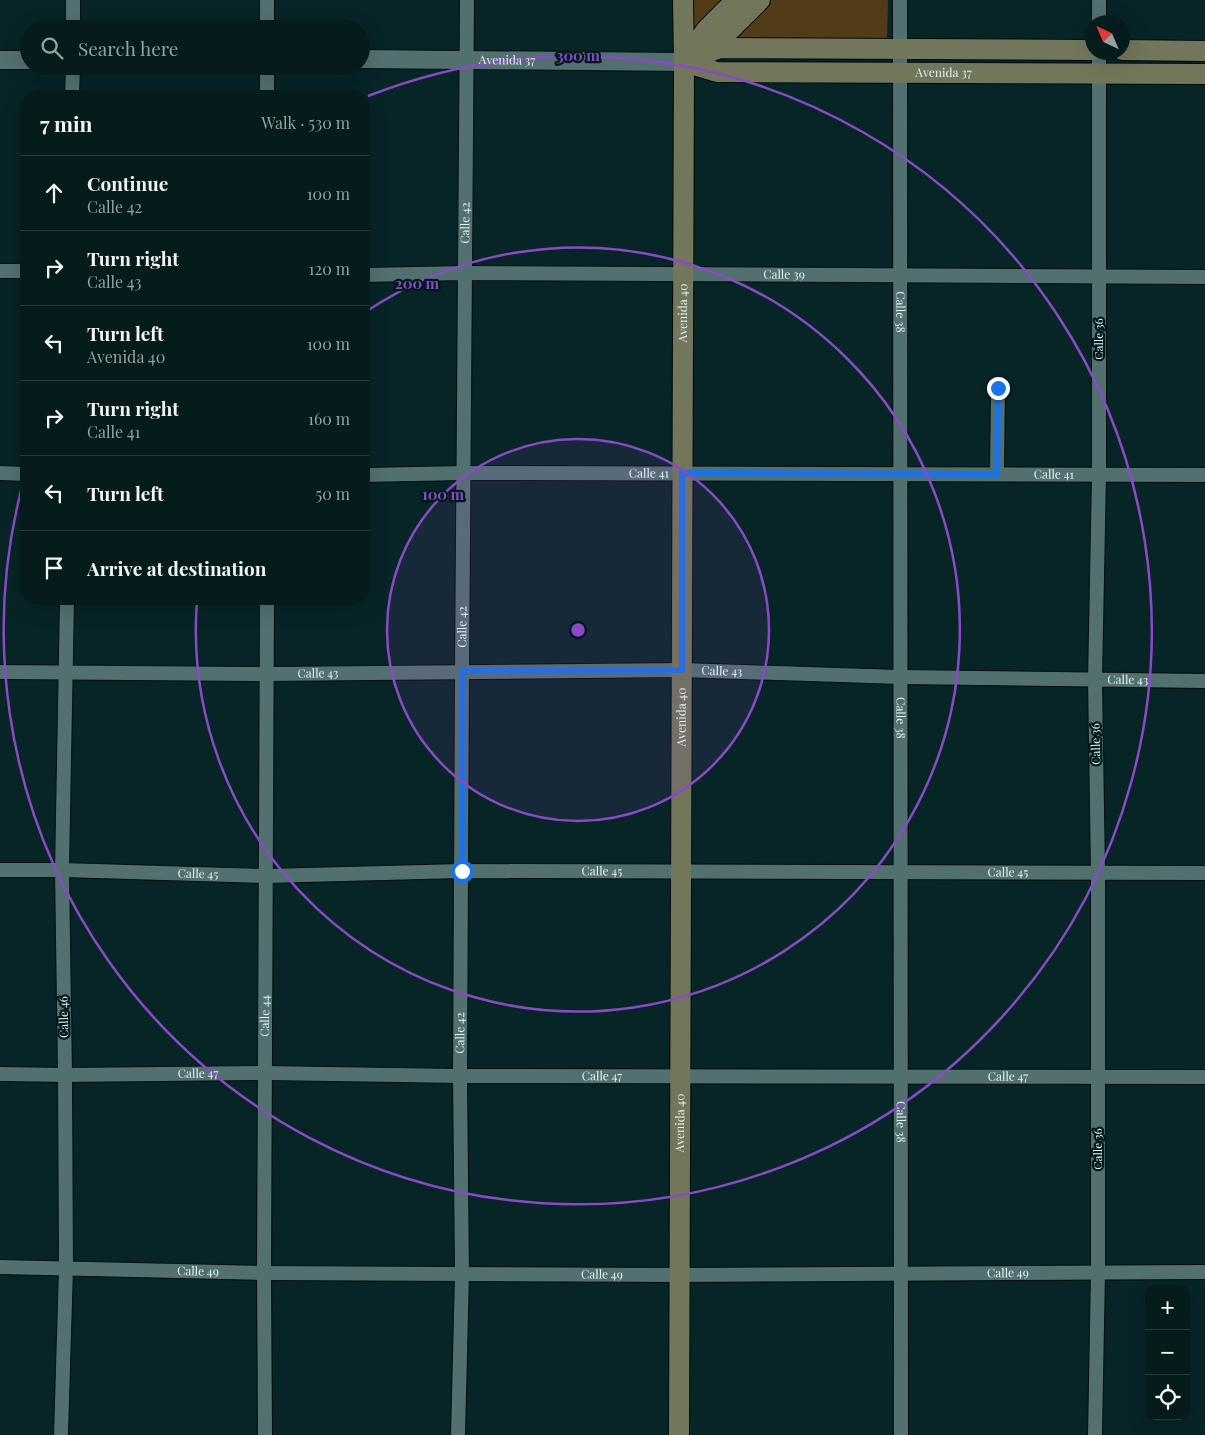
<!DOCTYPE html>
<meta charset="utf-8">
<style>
:root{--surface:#051b1c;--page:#132829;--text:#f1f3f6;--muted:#97a1a3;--line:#26393b}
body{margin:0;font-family:"Playfair Display",serif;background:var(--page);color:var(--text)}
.controls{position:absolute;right:15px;bottom:15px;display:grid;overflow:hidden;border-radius:10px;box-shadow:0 5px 20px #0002}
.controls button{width:45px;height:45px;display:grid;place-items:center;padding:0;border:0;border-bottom:1px solid var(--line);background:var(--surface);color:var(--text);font:25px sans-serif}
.compass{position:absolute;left:1085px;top:15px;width:45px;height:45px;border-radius:50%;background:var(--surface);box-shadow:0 5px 20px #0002;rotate:316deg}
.stop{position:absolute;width:15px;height:15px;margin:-11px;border:4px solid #1a73e8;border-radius:50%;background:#fff}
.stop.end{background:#1a73e8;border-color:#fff;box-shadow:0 1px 5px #0008}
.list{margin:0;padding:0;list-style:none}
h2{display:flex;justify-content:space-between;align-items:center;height:65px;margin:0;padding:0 20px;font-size:21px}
h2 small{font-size:16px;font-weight:400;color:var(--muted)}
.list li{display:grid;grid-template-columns:32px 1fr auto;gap:15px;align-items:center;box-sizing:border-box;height:75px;padding:0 20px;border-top:1px solid var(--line)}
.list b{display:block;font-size:19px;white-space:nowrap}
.list p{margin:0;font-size:16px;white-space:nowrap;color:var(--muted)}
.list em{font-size:16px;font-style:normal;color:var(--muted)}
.icon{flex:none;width:28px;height:28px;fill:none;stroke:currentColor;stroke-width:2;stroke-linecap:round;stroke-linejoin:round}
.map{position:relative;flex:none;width:1205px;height:1435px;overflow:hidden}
.search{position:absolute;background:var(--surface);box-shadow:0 5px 20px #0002;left:20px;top:20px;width:350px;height:55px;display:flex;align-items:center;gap:12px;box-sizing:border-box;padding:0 18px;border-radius:28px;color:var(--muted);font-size:19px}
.panel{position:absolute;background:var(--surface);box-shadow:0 5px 20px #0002;left:20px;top:90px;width:350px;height:515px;border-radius:20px}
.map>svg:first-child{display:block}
.green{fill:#523b17}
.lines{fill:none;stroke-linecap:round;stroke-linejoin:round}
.minor-casing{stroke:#000c0e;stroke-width:16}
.tertiary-casing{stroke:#000c0e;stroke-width:20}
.secondary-casing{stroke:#000c0e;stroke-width:22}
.minor{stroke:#537071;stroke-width:14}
.tertiary{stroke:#537071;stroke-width:18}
.secondary{stroke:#72765b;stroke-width:20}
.route{stroke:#1a73e8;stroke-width:6}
.ring{fill:none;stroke:#8a4ac7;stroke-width:2.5}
.labels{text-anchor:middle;stroke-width:4.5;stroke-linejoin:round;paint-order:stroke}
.street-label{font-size:12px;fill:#e2f2f3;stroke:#001a1c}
.centre{fill:#8a4ac7;stroke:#001a1c;stroke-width:2.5}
.ring-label{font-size:15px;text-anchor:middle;font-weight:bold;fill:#8a4ac7;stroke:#001a1c;stroke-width:4.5;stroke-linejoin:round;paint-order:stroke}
</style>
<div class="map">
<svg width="1205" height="1435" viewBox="0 0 1205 1435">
<rect width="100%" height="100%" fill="#072426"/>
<path class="green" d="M 693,0 L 725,0 L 693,31 Z
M 771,0 L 888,0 L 887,41 L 732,39 Z"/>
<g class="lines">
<defs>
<g id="minor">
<path d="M 73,0 L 73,29"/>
<path id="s1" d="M 900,0 L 901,1435"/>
<path d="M 1099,0 L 1099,22"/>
<path d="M 267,29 L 267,0"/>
<path d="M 267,66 L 267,96"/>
<path d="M 72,96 L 73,66"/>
<path d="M 0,271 L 26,271"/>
<path id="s2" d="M 364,275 L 465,273 L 1205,277"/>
<path d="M 0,473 L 26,474"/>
<path d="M 997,474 L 998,388"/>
<path id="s3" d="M 364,475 L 464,473 L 1205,475"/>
<path id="s4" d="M 0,672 L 266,674 L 682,670 L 900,677 L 1205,681"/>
<path id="s5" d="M 0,870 L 62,870 L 266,876 L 462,871 L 1205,873"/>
<path id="s6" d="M 0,1074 L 65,1075 L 265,1073 L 460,1076 L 1205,1077"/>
<path id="s7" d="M 0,1267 L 264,1273 L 680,1275 L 1205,1272"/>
<path d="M 61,1435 L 66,1268 L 65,1075 L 62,870 L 67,599"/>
<path id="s8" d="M 265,1435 L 264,1273 L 267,599"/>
<path id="s9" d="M 458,1435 L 462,1274 L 460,1076 L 462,671 L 467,0"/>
<path d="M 1095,1435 L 1098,1271 L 1098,873 L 1095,680 L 1099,475 L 1099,52"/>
</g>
<g id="tertiary">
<path id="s10" d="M 361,59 L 684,62"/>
<path d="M 0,60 L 29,60"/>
</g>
<g id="secondary">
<path d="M 705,50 L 718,42 L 760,0"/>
<path d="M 1122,50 L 1205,51"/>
<path d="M 687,57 L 706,30 L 736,0"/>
<path id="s11" d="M 684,62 L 717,72 L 1205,74"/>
<path d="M 684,62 L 720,48 L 1092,50"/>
<path id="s12" d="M 679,1435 L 684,62 L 683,0"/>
</g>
</defs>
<use href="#minor" class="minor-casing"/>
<use href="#tertiary" class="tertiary-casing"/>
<use href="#secondary" class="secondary-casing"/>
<use href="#minor" class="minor"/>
<use href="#tertiary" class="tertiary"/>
<use href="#secondary" class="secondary"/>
</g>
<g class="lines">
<path class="route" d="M 462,871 L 462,671 L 682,670 L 682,473 L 997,474 L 998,388"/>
</g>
<circle cx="578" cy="630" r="191" fill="#8a4ac7" fill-opacity=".12"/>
<g class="ring">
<circle cx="578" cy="630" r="191"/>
<path d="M364 313A382 382 0 1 1 197 600"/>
<path d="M368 96A574 574 0 1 1 26 472"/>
</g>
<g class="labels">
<g class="street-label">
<text dy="4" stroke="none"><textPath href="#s10" startOffset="146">Avenida 37</textPath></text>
<text dy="4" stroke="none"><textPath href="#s11" startOffset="261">Avenida 37</textPath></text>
<text dy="4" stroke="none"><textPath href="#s9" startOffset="1212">Calle 42</textPath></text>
<text dy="4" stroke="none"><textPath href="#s2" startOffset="420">Calle 39</textPath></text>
<text dy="4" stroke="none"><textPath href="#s12" startOffset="1122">Avenida 40</textPath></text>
<text dy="4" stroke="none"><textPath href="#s1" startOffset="312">Calle 38</textPath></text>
<text transform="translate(1099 339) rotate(-90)" y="4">Calle 36</text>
<text dy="4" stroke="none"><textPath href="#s3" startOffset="285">Calle 41</textPath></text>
<text dy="4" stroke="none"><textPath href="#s3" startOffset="690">Calle 41</textPath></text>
<text dy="4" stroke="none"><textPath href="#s9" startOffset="808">Calle 42</textPath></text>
<text dy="4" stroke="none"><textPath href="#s4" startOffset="722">Calle 43</textPath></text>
<text dy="4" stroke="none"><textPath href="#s4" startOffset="318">Calle 43</textPath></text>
<text dy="4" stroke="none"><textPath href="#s4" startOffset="1128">Calle 43</textPath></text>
<text dy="4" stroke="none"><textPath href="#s12" startOffset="718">Avenida 40</textPath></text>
<text dy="4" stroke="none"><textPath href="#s1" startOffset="718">Calle 38</textPath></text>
<text transform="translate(1096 744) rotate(-91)" y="4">Calle 36</text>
<text dy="4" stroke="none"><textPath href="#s5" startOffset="602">Calle 45</textPath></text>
<text dy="4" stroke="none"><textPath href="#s5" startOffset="1008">Calle 45</textPath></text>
<text dy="4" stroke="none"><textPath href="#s5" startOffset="198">Calle 45</textPath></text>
<text transform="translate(64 1017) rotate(-91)" y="4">Calle 46</text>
<text dy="4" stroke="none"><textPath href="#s8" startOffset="419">Calle 44</textPath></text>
<text dy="4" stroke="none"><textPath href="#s9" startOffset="402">Calle 42</textPath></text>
<text dy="4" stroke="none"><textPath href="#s6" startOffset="198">Calle 47</textPath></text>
<text dy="4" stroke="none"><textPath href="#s6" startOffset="602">Calle 47</textPath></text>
<text dy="4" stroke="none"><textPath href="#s6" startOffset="1008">Calle 47</textPath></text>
<text dy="4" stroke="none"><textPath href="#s12" startOffset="312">Avenida 40</textPath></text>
<text dy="4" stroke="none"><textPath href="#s1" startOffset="1122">Calle 38</textPath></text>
<text transform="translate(1098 1149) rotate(-90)" y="4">Calle 36</text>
<text dy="4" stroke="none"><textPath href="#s7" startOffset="198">Calle 49</textPath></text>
<text dy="4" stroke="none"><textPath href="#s7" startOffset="1008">Calle 49</textPath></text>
<text dy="4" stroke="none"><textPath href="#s7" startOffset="602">Calle 49</textPath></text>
</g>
</g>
<circle cx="578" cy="630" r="8" class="centre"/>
<g class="ring-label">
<text x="578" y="61">300 m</text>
<text x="417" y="289">200 m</text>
<text x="443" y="500">100 m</text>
</g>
</svg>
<div class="controls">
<button>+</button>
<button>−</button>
<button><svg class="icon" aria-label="locate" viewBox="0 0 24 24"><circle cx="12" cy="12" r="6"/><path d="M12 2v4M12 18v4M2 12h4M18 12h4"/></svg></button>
</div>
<svg class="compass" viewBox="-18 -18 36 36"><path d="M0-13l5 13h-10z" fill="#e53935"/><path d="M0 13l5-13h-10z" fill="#97a1a3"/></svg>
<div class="stop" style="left:462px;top:871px"></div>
<div class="stop end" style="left:998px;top:388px"></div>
<div class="search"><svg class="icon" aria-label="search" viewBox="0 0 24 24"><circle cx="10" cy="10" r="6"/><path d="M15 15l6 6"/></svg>Search here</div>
<section class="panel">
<h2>7 min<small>Walk · 530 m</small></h2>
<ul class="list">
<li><svg class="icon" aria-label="ahead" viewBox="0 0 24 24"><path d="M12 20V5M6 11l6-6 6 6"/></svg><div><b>Continue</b><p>Calle 42</p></div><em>100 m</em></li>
<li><svg class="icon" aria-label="right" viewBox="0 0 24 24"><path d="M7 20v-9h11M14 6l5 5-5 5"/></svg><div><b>Turn right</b><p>Calle 43</p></div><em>120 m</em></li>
<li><svg class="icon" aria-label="left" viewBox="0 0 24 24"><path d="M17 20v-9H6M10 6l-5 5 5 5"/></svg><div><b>Turn left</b><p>Avenida 40</p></div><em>100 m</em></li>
<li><svg class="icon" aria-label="right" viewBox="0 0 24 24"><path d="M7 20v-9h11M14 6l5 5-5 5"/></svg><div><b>Turn right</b><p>Calle 41</p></div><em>160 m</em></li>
<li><svg class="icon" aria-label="left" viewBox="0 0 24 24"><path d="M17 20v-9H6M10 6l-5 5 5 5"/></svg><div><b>Turn left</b></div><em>50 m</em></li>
<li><svg class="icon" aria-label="arrive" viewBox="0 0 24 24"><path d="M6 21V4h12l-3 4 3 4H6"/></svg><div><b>Arrive at destination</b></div></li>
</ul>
</section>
</div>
